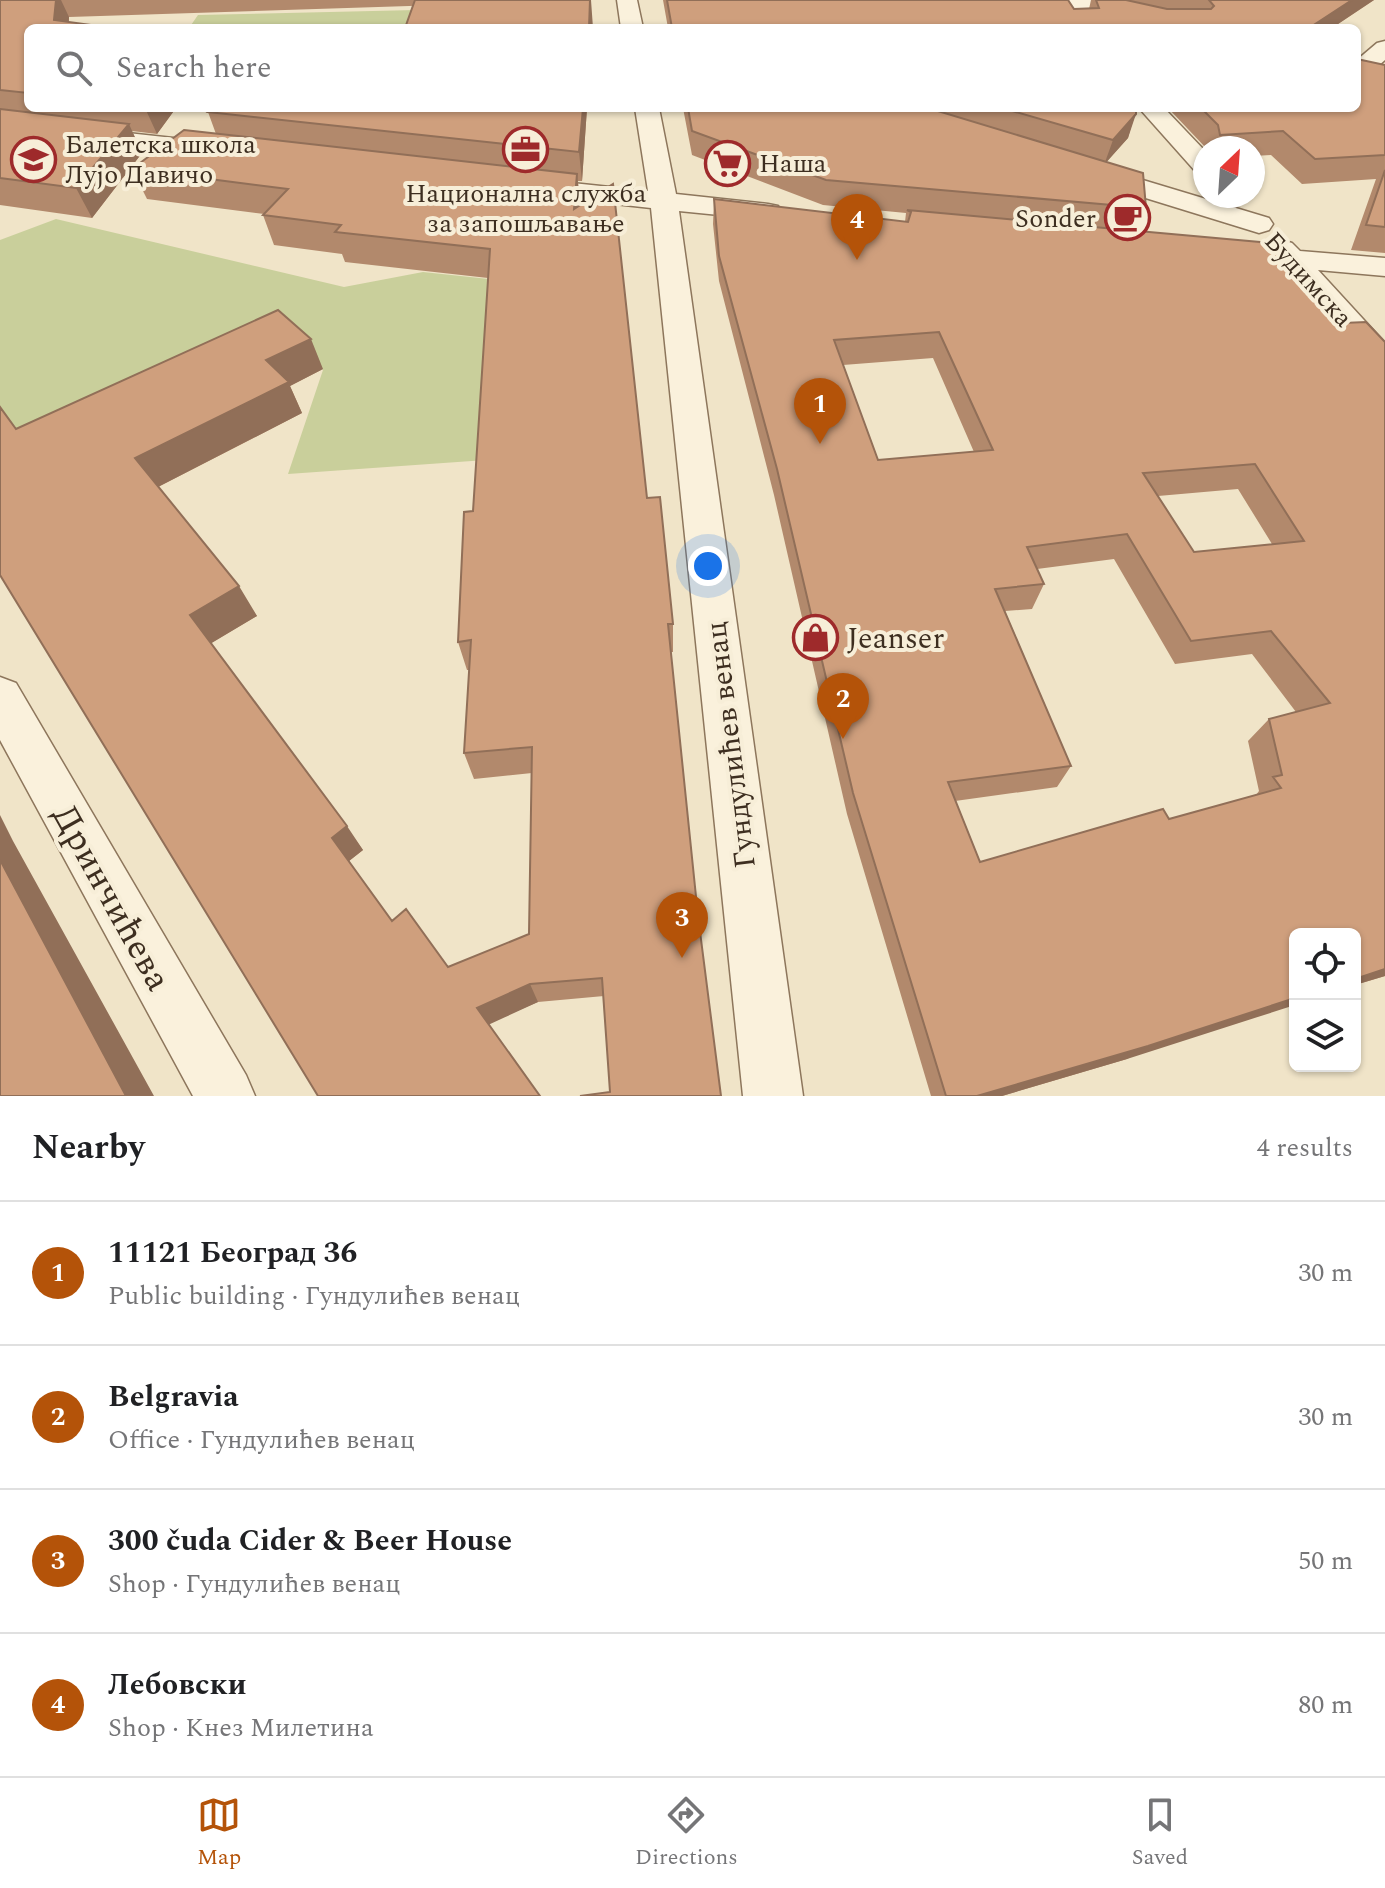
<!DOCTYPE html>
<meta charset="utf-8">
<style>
:root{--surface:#fff;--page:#f2f2f2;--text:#202124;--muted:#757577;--line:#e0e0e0;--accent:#b45309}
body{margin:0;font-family:Spectral,serif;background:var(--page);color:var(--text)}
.controls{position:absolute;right:24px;bottom:24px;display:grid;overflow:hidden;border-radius:12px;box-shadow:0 2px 6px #0004}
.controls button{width:72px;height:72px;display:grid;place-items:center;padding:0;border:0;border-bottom:2px solid var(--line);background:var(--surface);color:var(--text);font:40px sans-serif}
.compass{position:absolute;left:1193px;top:136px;width:72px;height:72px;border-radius:50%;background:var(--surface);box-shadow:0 2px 6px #0004;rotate:25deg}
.you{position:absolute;left:708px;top:566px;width:28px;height:28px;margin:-20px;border:6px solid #fff;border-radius:50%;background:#1a73e8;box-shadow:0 0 0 12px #1a73e833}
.badge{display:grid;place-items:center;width:52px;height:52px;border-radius:50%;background:var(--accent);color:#fff;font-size:26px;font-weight:700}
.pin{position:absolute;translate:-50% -66px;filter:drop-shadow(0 2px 4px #0008)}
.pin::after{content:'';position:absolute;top:42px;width:28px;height:24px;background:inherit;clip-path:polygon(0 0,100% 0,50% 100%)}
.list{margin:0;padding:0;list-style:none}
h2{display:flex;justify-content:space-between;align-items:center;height:104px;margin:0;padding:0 32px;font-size:34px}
h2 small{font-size:26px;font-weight:400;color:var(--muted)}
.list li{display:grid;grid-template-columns:52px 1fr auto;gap:24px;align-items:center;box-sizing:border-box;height:144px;padding:0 32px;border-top:2px solid var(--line)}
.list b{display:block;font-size:30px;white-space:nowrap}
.list p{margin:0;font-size:26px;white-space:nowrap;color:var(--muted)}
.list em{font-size:26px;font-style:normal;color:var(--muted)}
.icon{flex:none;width:44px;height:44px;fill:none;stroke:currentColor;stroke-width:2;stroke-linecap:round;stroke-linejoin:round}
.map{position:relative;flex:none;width:1385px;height:1096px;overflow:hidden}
.search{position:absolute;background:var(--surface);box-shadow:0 2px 6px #0004;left:24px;right:24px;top:24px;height:88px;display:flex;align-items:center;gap:20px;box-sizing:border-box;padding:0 28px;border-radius:12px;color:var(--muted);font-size:30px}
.sheet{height:680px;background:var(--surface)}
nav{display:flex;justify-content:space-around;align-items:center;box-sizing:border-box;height:112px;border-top:2px solid var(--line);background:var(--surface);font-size:22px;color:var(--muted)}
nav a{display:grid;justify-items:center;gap:4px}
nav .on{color:var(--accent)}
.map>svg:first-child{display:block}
.green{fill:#c9cf9b}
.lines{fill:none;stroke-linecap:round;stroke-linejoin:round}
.minor-casing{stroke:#8d765c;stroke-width:3}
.tertiary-casing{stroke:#8d765c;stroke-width:3}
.minor{fill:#faf1dc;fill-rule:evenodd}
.tertiary{fill:#faf1dc;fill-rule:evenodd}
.wall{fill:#b2896c;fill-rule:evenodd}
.shaded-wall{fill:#916f58}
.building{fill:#cf9f7d;stroke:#916f58;stroke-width:2;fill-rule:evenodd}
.labels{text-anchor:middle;stroke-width:8;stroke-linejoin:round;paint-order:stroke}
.far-poi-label{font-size:26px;fill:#3d2e20;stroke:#f7eed8;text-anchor:start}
.far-street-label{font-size:26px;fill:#3d2e20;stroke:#f7eed8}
.poi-label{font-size:30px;fill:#3d2e20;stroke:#f7eed8;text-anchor:start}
.street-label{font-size:30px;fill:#3d2e20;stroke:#f7eed8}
.near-street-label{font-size:36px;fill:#3d2e20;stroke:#f7eed8}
</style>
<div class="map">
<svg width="1385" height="1096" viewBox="0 0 1385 1096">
<rect width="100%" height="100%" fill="#f0e4c8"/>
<path class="green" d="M 459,9 L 453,28 L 189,28 L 198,15 Z
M 56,219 L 344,287 L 423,272 L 527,283 L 486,460 L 288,474 L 323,370 L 291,340 L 39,460 L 0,407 L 0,240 Z"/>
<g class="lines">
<defs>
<path id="minor" d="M 617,0 L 637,0 L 643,28 L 621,28 Z
M 1385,41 L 1385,60 L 1371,72 L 1357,72 L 1357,60 L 1377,43 Z
M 635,108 L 659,108 L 676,194 L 768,204 L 778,206 L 782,212 L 778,218 L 768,220 L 679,211 L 803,1096 L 743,1096 L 651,208 L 525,194 L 515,192 L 511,186 L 515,180 L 525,178 L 648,191 Z
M 1139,108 L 1164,108 L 1205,151 L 1205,174 L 1196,172 Z
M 0,119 L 219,143 L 228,146 L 232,151 L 228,156 L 219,159 L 0,133 Z
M 1093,165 L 1269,218 L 1273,224 L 1269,230 L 1259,233 L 1084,179 L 1080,173 L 1084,167 Z
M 1282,240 L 1292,243 L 1300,251 L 1385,258 L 1385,276 L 1318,270 L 1385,343 L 1385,374 L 1373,371 L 1282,267 L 1228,260 L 1223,254 L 1228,248 L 1238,245 L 1268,248 L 1272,243 Z
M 0,677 L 16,683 L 246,1075 L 255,1096 L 193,1096 L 0,740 Z"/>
<path id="tertiary" d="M 1055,0 L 1096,0 L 1198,23 L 1202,28 L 1159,28 L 1058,5 Z"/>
</defs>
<use href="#minor" class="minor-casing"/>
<use href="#tertiary" class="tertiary-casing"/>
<use href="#minor" class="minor"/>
<use href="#tertiary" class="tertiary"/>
</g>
<path class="wall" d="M 0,0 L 591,0 L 69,17 L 69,22 L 28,28 L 28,108 L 176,108 L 157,134 L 132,131 L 142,153 L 92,218 L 0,205 Z
M 663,0 L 1068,0 L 1074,9 L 1089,9 L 1091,0 L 1374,0 L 1332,28 L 668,28 Z
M 1385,65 L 1385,253 L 1351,250 L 1376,179 L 1302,184 L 1271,155 L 1253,156 L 1253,148 L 1206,148 L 1168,108 L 1357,108 Z
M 587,108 L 582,181 L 578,181 L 580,205 L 647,498 L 673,624 L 673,652 L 671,652 L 698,916 L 610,1092 L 604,996 L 538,1002 L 318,1096 L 16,429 L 323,369 L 290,386 L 302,413 L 158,487 L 257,616 L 211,643 L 363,850 L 349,861 L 392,921 L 448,967 L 529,934 L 532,773 L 474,779 L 464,753 L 469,670 L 467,670 L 458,642 L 473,511 L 488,278 L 345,262 L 342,254 L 274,245 L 263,215 L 264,214 L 147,199 L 132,169 L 216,134 L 208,112 Z
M 683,108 L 1136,108 L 1128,138 L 1106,162 L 1146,208 L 1137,231 L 1385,342 L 1385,976 L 1355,985 L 1355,934 L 1127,1059 L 1002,1096 L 931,1096 L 847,814 L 774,495 L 719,281 L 713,224 L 714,199 L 905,222 L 906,213 L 823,205 L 692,155 ZM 933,358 L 974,452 L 878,460 L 843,365 ZM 1238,489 L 1272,544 L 1194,552 L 1158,496 ZM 1114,559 L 1175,664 L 1252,654 L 1296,712 L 1269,719 L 1248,741 L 1259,791 L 1256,795 L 1169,819 L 980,862 L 955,801 L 1057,787 L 1071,766 L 1005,611 L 1032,609 L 1044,584 L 1037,569 Z"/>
<path class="shaded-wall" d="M 56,0 L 61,0 L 69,17 L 68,28 L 54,20 Z
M 590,0 L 591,0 L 593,28 L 589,28 Z
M 1352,0 L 1374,0 L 1332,28 L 1309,28 Z
M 145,108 L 176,108 L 157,134 Z
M 583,108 L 587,108 L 582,181 L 579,152 Z
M 1136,114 L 1128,138 L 1104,165 L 1113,140 Z
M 129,124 L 142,153 L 92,218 L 76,188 Z
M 577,174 L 580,204 L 577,239 L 574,209 Z
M 311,339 L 323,369 L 290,386 L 302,413 L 154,489 L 135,458 L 266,360 Z
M 239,586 L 257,616 L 210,644 L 190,615 Z
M 0,815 L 13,841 L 154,1096 L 126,1096 L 0,860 Z
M 347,826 L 363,850 L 349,861 L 332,838 Z
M 1385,969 L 1385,976 L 1355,985 L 1355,979 Z
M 530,984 L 538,1002 L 488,1025 L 477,1008 Z
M 1295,998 L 1295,1005 L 1127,1059 L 1002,1096 L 977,1096 Z"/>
<path class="building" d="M 0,0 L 56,0 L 54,20 L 113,28 L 28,28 L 28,93 L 0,90 Z
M 415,0 L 590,0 L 589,28 L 405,28 Z
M 667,0 L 1068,0 L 1074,9 L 1099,8 L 1096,0 L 1126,0 L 1167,9 L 1211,9 L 1214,6 L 1209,0 L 1352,0 L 1309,28 L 672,28 Z
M 1357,59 L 1385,65 L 1385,155 L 1315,159 L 1283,131 L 1220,135 L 1218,125 L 1201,108 L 1357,108 Z
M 213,108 L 583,108 L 579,152 L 208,112 Z
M 688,108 L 928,108 L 1143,173 L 1146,208 L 826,180 L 692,131 Z
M 1002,108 L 1136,108 L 1136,114 L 1113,140 Z
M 0,109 L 129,124 L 76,188 L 0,178 Z
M 184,130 L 577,174 L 574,209 L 613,184 L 647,498 L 660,497 L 673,624 L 668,624 L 698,916 L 721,1096 L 580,1096 L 610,1092 L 602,978 L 530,984 L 477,1008 L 540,1096 L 318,1096 L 0,575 L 0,407 L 16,429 L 278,310 L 311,339 L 266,360 L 289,382 L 135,458 L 239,586 L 190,615 L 347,826 L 332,838 L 392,921 L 406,909 L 448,967 L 529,934 L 532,747 L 464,753 L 471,640 L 458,642 L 464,512 L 473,511 L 490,249 L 335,232 L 341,225 L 263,215 L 288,189 L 132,169 Z
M 1385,170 L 1385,227 L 1366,225 Z
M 714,199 L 908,222 L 911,212 L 907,210 L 1260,242 L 1290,258 L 1343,323 L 1366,322 L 1385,342 L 1385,969 L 1355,979 L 1355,934 L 1295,934 L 1295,998 L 1148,1046 L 977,1096 L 946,1096 L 853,793 L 777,469 L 719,256 ZM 939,332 L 993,450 L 878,460 L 834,340 ZM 1255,464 L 1304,541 L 1194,552 L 1143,473 ZM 1127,534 L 1191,641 L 1271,631 L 1330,703 L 1269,719 L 1282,775 L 1273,777 L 1281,788 L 1169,819 L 1163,809 L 980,862 L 948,782 L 1071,766 L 995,589 L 1044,584 L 1027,547 Z
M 0,860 L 126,1096 L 0,1096 Z"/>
<defs>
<symbol id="office-ring" viewBox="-11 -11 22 22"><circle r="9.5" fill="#f7eed8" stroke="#9e2a2b" stroke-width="1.5"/><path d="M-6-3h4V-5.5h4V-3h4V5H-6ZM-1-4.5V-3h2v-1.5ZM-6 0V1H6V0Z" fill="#9e2a2b"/></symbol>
<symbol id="school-ring" viewBox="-11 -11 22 22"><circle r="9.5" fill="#f7eed8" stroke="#9e2a2b" stroke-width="1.5"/><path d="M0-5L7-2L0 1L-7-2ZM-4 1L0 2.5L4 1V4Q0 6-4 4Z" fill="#9e2a2b"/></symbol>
<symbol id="supermarket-ring" viewBox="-11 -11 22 22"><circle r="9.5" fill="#f7eed8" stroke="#9e2a2b" stroke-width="1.5"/><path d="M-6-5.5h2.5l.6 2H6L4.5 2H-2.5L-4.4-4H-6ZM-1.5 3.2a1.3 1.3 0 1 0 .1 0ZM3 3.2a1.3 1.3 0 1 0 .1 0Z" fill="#9e2a2b"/></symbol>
<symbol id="cafe-ring" viewBox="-11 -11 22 22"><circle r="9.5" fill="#f7eed8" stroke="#9e2a2b" stroke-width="1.5"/><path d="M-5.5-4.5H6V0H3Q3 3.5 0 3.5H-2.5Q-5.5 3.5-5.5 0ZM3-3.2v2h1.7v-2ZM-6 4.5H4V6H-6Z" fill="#9e2a2b"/></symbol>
<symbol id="shop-ring" viewBox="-11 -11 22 22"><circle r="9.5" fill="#f7eed8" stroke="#9e2a2b" stroke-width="1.5"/><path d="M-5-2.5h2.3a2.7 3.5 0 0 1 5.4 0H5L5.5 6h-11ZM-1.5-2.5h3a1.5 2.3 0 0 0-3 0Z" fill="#9e2a2b"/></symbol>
</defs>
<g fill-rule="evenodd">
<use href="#office-ring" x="500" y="124" width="51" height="51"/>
<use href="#school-ring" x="8" y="134" width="51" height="51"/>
<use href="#supermarket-ring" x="702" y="138" width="51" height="51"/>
<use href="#cafe-ring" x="1102" y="192" width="51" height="51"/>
<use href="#shop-ring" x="790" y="612" width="51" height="51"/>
</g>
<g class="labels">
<g class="far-poi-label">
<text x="65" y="153">Балетска школа<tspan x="65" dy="30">Лујо Давичо</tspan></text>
<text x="759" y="172">Наша</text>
<text x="526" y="202" text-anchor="middle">Национална служба<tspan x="526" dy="30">за запошљавање</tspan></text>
<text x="1096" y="227" text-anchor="end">Sonder</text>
</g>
<g class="far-street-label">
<text transform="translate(1309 279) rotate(48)" y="9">Будимска</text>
</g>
<g class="poi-label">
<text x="847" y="648">Jeanser</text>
</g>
<g class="street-label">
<text transform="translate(730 745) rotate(-97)" y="10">Гундулићев венац</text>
</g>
<g class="near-street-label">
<text transform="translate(113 897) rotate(61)" y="13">Дринчићева</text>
</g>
</g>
</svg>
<div class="controls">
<button><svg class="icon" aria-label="locate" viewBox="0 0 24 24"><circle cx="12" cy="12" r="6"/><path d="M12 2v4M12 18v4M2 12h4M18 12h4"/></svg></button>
<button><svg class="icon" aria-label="layers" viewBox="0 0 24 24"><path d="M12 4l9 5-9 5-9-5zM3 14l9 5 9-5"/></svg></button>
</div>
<svg class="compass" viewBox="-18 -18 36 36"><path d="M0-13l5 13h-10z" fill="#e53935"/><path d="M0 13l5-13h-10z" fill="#757577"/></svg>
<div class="you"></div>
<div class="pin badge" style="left:820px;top:444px">1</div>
<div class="pin badge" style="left:843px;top:739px">2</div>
<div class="pin badge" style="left:682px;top:958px">3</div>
<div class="pin badge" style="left:857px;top:260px">4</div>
<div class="search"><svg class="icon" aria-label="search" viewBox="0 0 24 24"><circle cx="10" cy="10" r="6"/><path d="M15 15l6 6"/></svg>Search here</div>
</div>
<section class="sheet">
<h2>Nearby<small>4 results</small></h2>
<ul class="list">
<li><span class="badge">1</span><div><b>11121 Београд 36</b><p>Public building · Гундулићев венац</p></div><em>30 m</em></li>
<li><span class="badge">2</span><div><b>Belgravia</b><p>Office · Гундулићев венац</p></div><em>30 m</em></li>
<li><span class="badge">3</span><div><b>300 čuda Cider &amp; Beer House</b><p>Shop · Гундулићев венац</p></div><em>50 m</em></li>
<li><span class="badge">4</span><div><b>Лебовски</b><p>Shop · Кнез Милетина</p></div><em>80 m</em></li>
</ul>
</section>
<nav>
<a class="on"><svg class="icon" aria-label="map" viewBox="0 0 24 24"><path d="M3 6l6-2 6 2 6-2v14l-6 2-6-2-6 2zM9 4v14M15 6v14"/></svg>Map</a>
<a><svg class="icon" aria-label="directions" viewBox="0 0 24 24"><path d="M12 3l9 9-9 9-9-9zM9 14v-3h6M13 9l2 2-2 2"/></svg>Directions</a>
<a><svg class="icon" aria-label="saved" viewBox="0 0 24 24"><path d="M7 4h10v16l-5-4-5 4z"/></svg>Saved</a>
</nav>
